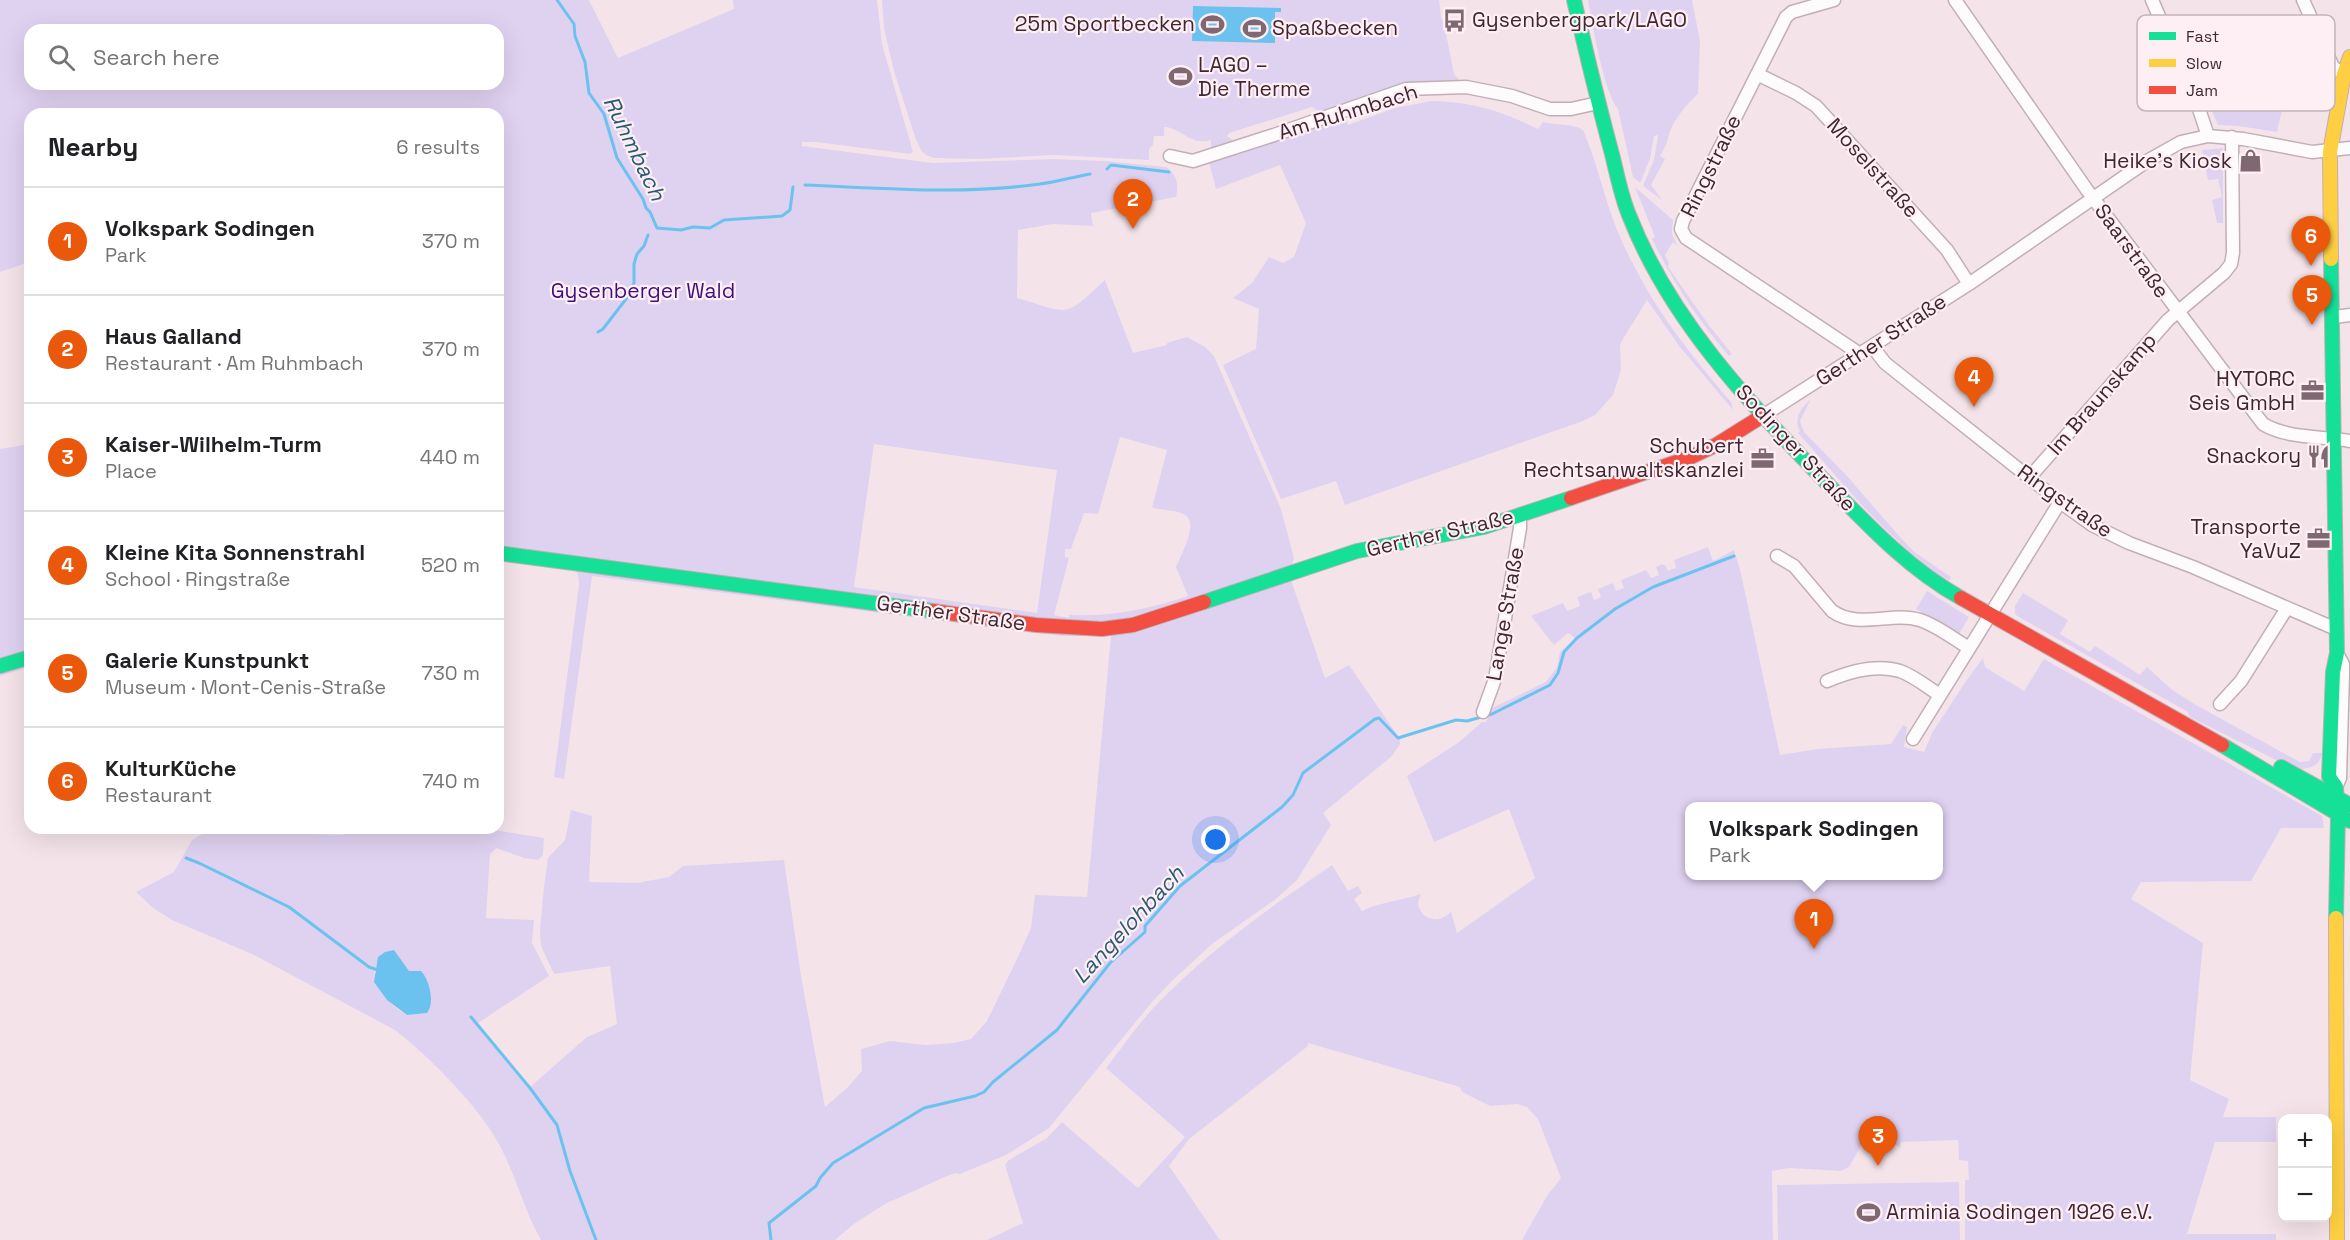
<!DOCTYPE html>
<meta charset="utf-8">
<style>
:root{--surface:#fff;--page:#f2f2f2;--text:#202124;--muted:#757577;--line:#e0e0e0;--accent:#ea580c}
body{margin:0;font-family:"Space Grotesk",sans-serif;background:var(--page);color:var(--text)}
.controls{position:absolute;right:18px;bottom:18px;display:grid;overflow:hidden;border-radius:12px;box-shadow:0 6px 24px #0002}
.controls button{width:54px;height:54px;display:grid;place-items:center;padding:0;border:0;border-bottom:2px solid var(--line);background:var(--surface);color:var(--text);font:30px sans-serif}
.you{position:absolute;left:1216px;top:840px;width:21px;height:21px;margin:-15px;border:4px solid #fff;border-radius:50%;background:#1a73e8;box-shadow:0 0 0 9px #1a73e833}
.badge{display:grid;place-items:center;width:39px;height:39px;border-radius:50%;background:var(--accent);color:#fff;font-size:20px;font-weight:700}
.pin{position:absolute;translate:-50% -50px;filter:drop-shadow(0 2px 3px #0008)}
.pin::after{content:'';position:absolute;top:32px;width:21px;height:18px;background:inherit;clip-path:polygon(0 0,100% 0,50% 100%)}
.popup{position:absolute;left:1685px;top:802px;width:258px;height:78px;box-sizing:border-box;display:grid;place-content:center;border-radius:12px;background:var(--surface);filter:drop-shadow(0 2px 4px #0005);font-size:20px;white-space:nowrap;color:var(--muted)}
.popup b{font-size:22px;color:var(--text)}
.popup::after{content:'';position:absolute;left:50%;top:100%;margin-left:-12px;border:12px solid transparent;border-top-color:var(--surface)}
.list{margin:0;padding:0;list-style:none}
h2{display:flex;justify-content:space-between;align-items:center;height:78px;margin:0;padding:0 24px;font-size:26px}
h2 small{font-size:20px;font-weight:400;color:var(--muted)}
.list li{display:grid;grid-template-columns:39px 1fr auto;gap:18px;align-items:center;box-sizing:border-box;height:108px;padding:0 24px;border-top:2px solid var(--line)}
.list b{display:block;font-size:22px;white-space:nowrap}
.list p{margin:0;font-size:20px;white-space:nowrap;color:var(--muted)}
.list em{font-size:20px;font-style:normal;color:var(--muted)}
.icon{flex:none;width:33px;height:33px;fill:none;stroke:currentColor;stroke-width:2;stroke-linecap:round;stroke-linejoin:round}
.map{position:relative;flex:none;width:2350px;height:1240px;overflow:hidden}
.search{position:absolute;background:var(--surface);box-shadow:0 6px 24px #0002;left:24px;top:24px;width:480px;height:66px;display:flex;align-items:center;gap:15px;box-sizing:border-box;padding:0 21px;border-radius:18px;color:var(--muted);font-size:22px}
.panel{position:absolute;background:var(--surface);box-shadow:0 6px 24px #0002;left:24px;top:108px;width:480px;height:726px;border-radius:18px}
.map>svg:first-child{display:block}
.green{fill:#dfd2f1;fill-rule:evenodd}
.water{fill:#6cc2ee}
.lines{fill:none;stroke-linecap:round;stroke-linejoin:round}
.stream{stroke:#6cc2ee;stroke-width:3}
.street-casing{stroke:#c2afb6;stroke-width:15}
.fast-casing{stroke:#c2afb6;stroke-width:16}
.slow-casing{stroke:#c2afb6;stroke-width:16}
.jam-casing{stroke:#c2afb6;stroke-width:16}
.street{stroke:#fdfbfc;stroke-width:12}
.fast{stroke:#16e098;stroke-width:14}
.slow{stroke:#ffcf43;stroke-width:14}
.jam{stroke:#f24e42;stroke-width:14}
.labels{text-anchor:middle;stroke-width:4.5;stroke-linejoin:round;paint-order:stroke}
.poi-label{font-size:21px;fill:#402631;stroke:#feeff4;text-anchor:end}
.street-label{font-size:21px;fill:#402631;stroke:#feeff4}
.park-label{font-size:21px;fill:#3f0e80;stroke:#feeff4}
.water-label{font-size:22px;font-style:italic;fill:#295a73;stroke:#feeff4}
.key{fill:#feeff4;stroke:#c5b3ba;stroke-width:1.5}
.key-label{font-size:16px;fill:#402631}
</style>
<div class="map">
<svg width="2350" height="1240" viewBox="0 0 2350 1240">
<rect width="100%" height="100%" fill="#f4e4ea"/>
<path class="green" d="M 0,0 L 589,0 L 618,58 L 734,9 L 733,0 L 877,0 L 882,44 L 913,152 L 910,154 L 816,142 L 802,142 L 802,146 L 933,163 L 1053,159 L 1105,161 L 1166,167 C 1177,174 1179,185 1176,197 L 1091,213 L 1093,226 L 1053,224 L 1018,230 L 1017,298 C 1031,301 1049,310 1063,310 C 1078,309 1094,289 1105,280 L 1133,353 L 1167,345 L 1167,343 L 1187,337 L 1205,347 L 1214,356 L 1281,509 L 1294,558 L 1292,565 L 1291,580 L 1325,678 L 1349,665 L 1400,739 L 1400,744 L 1392,756 L 1323,813 L 1331,825 L 1297,880 L 1276,899 L 1212,944 L 1173,980 L 1152,1002 L 1049,1128 L 1006,1155 L 960,1174 L 956,1173 L 947,1176 L 885,1204 L 855,1223 L 835,1240 L 541,1240 C 522,1207 514,1167 493,1134 C 473,1101 426,1054 395,1030 L 252,954 L 172,920 L 153,908 L 136,892 L 174,872 L 192,840 L 209,830 L 341,835 L 368,828 L 482,828 L 544,838 L 543,855 L 538,860 L 524,858 L 496,848 L 490,854 L 486,918 L 534,920 L 532,943 L 549,976 L 478,1023 L 530,1087 L 587,1037 L 617,1024 L 610,966 L 554,974 L 541,946 L 540,931 L 544,886 L 548,858 L 565,840 L 571,810 L 592,816 L 589,882 L 637,883 L 669,877 L 683,866 L 784,860 L 801,976 L 825,1107 L 847,1088 L 862,1071 L 861,1049 L 890,1041 L 925,1045 L 953,1043 L 971,1039 L 987,1021 L 1016,961 L 1031,928 L 1035,895 L 1087,897 L 1111,636 L 1062,636 L 592,576 L 564,779 L 554,777 L 579,585 L 578,574 L 575,570 L 498,561 L 498,114 L 30,114 L 30,262 L 0,272 ZM 30,30 L 498,30 L 498,84 L 30,84 ZM 1120,437 L 1167,450 L 1152,508 C 1162,510 1176,510 1185,515 C 1199,523 1181,555 1176,567 L 1188,596 C 1148,609 1112,617 1069,615 L 1069,618 L 1054,615 L 1069,558 L 1065,557 L 1065,549 L 1071,549 L 1084,513 L 1098,514 ZM 874,444 L 1057,470 L 1037,613 L 854,587 ZM 378,965 L 409,971 L 427,1013 L 407,1015 C 388,1004 381,993 374,972 Z
M 882,0 L 1439,0 L 1441,18 L 1444,23 L 1454,74 L 1460,81 L 1412,84 L 1321,113 L 1312,107 L 1229,133 L 1227,136 L 1234,141 L 1211,148 L 1211,140 C 1189,146 1183,128 1164,127 L 1164,136 L 1154,136 L 1153,145 L 1149,149 L 1149,160 L 1054,155 L 978,159 L 934,158 L 926,155 L 921,150 L 915,137 L 894,71 L 884,28 Z
M 1588,0 L 1692,0 L 1700,41 L 1698,94 C 1687,104 1674,119 1669,134 C 1667,143 1665,148 1660,156 L 1665,159 L 1651,185 L 1663,201 L 1643,186 L 1654,160 L 1658,135 L 1654,136 L 1650,159 L 1640,183 L 1633,177 L 1618,109 C 1604,93 1592,23 1588,0 Z
M 2302,26 L 2323,74 L 2316,105 L 2309,104 L 2308,107 L 2284,101 L 2277,132 L 2238,126 L 2218,125 L 2196,74 L 2240,55 L 2239,51 Z
M 1432,101 C 1474,102 1501,111 1538,129 L 1543,122 C 1555,125 1576,124 1583,130 C 1597,162 1604,197 1617,230 C 1646,298 1683,346 1731,402 L 1733,410 L 1680,347 L 1647,300 L 1620,344 L 1621,370 L 1613,395 L 1595,415 L 1583,421 L 1345,505 L 1336,481 L 1281,499 L 1223,365 L 1256,349 L 1259,309 L 1233,298 L 1252,283 L 1269,257 L 1283,263 L 1294,257 L 1306,223 L 1280,165 L 1216,189 L 1209,162 L 1344,115 L 1348,125 L 1395,108 Z
M 2223,148 L 2223,223 L 2217,223 L 2212,200 L 2222,197 L 2218,179 L 2208,180 L 2202,150 Z
M 1635,187 L 1673,220 L 1672,233 L 1677,246 L 1673,242 L 1665,255 L 1669,263 L 1668,267 L 1708,324 L 1732,354 L 1729,356 C 1698,320 1673,282 1652,239 L 1655,237 Z
M 1811,399 L 1800,421 L 1804,432 L 1847,476 L 1900,537 L 1913,551 L 1951,577 L 1949,581 C 1888,541 1846,487 1798,433 L 1800,431 C 1793,418 1801,408 1811,399 Z
M 24,445 L 30,484 L 30,667 L 0,676 L 0,449 Z
M 1708,547 L 1713,561 L 1734,550 L 1740,569 L 1780,755 L 1818,749 L 1891,744 L 1903,725 L 1907,727 L 1904,747 L 1924,752 L 1932,733 L 1966,681 L 1983,658 L 1985,667 L 2024,691 L 2044,659 L 2322,816 L 2324,828 L 2281,828 L 2251,881 L 2141,882 L 2131,899 L 2203,943 L 2190,1080 L 2229,1099 L 2223,1117 L 2276,1117 L 2276,1142 L 2215,1142 L 2187,1234 L 2276,1234 L 2276,1240 L 1965,1240 L 1965,1180 L 1969,1180 L 1968,1161 L 1959,1160 L 1958,1140 L 1901,1142 L 1900,1148 L 1894,1144 L 1883,1147 L 1862,1144 L 1849,1167 L 1841,1171 L 1789,1168 L 1772,1171 L 1773,1240 L 1522,1240 L 1547,1196 L 1561,1178 L 1538,1119 L 1527,1107 L 1517,1104 L 1490,1106 L 1462,1092 L 1460,1087 L 1308,1043 L 1308,1046 L 1189,1139 L 1169,1166 L 1220,1240 L 987,1240 L 1023,1223 L 1005,1165 L 1009,1160 L 1047,1138 L 1062,1122 L 1138,1188 L 1185,1137 L 1106,1068 C 1123,1046 1140,1021 1160,1001 C 1212,948 1272,906 1332,865 L 1348,891 L 1358,886 L 1362,893 L 1354,899 L 1362,911 C 1377,903 1403,900 1421,894 L 1418,902 C 1420,921 1439,924 1451,912 L 1457,933 L 1535,878 L 1509,809 L 1434,842 L 1407,776 L 1459,742 L 1482,722 L 1486,722 L 1492,708 L 1546,682 L 1557,667 L 1560,652 L 1575,638 L 1568,633 L 1554,645 L 1531,616 L 1563,603 L 1567,611 L 1580,606 L 1577,597 L 1591,592 L 1594,600 L 1601,597 L 1598,589 L 1613,583 L 1616,591 L 1624,588 L 1621,580 L 1646,570 L 1651,578 L 1659,575 L 1656,567 L 1662,564 L 1666,566 L 1668,571 L 1676,568 L 1674,560 ZM 1690,806 L 1938,806 L 1938,876 L 1690,876 Z
M 1927,591 L 1969,617 L 1959,634 L 1916,609 Z
M 2023,593 L 2068,620 L 2060,634 L 2090,652 L 2095,646 L 2140,675 L 2147,667 L 2171,689 L 2196,705 L 2300,762 L 2309,761 L 2313,753 L 2322,753 C 2319,769 2309,767 2296,770 L 2190,717 L 2188,712 L 2017,616 L 2015,613 L 2015,606 Z
M 1959,1182 L 1960,1240 L 1778,1240 L 1777,1185 Z"/>
<path class="water" d="M 1193,6 L 1281,8 L 1281,12 L 1275,12 L 1275,43 L 1192,41 Z
M 394,950 L 409,971 L 421,971 C 430,980 435,1004 427,1013 L 407,1015 L 387,1000 L 374,982 L 378,957 L 385,952 Z"/>
<g class="lines">
<path class="stream" d="M 557,0 L 574,24 L 575,36 L 585,62 L 589,93 L 604,114 L 617,158 L 643,199 L 646,208 L 650,212 L 657,228 L 681,230 L 693,227 L 710,228 L 724,220 L 782,216 L 790,210 L 793,187
M 1107,169 L 1111,165 L 1169,172
M 805,185 C 883,188 962,195 1040,184 C 1057,182 1073,177 1090,174
M 598,332 L 603,329 L 626,299 L 634,283 L 634,264 L 637,254 L 644,246 L 648,235
M 186,858 L 199,863 L 289,907 L 369,967 L 378,970
M 471,1017 L 530,1088 L 557,1125 L 570,1171 L 596,1240
M 771,1240 L 769,1223 L 816,1186 L 820,1178 L 833,1163 L 924,1108 L 975,1096 L 984,1092 L 993,1082 L 1057,1030 L 1110,963 L 1145,932 L 1145,926 L 1180,886 L 1282,807 L 1293,795 L 1303,773 L 1375,719 L 1379,718 L 1398,738 L 1456,720 L 1467,721 L 1492,714 L 1550,685 L 1558,673 L 1564,652 L 1577,638 L 1615,609 L 1653,587 L 1734,556"/>
<defs>
<path id="street" d="M 1834,0 L 1792,12 L 1786,17 L 1683,221 L 1681,229 L 1686,238 L 1860,354
M 1955,0 L 2087,190 L 2263,424 C 2288,439 2322,436 2350,441
M 2152,0 L 2199,109 L 2208,136
M 2303,0 L 2333,67 L 2344,74
M 1757,74 L 1796,93 L 1816,106 L 1947,250 L 1969,284
M 1170,156 L 1193,161 L 1274,135 L 1406,89 L 1466,87 L 1512,96 L 1550,109 L 1571,109 L 1598,103
M 2334,317 L 2350,315
M 1872,346 L 1885,363 L 2060,502 L 2092,525 L 2129,543 L 2193,567 L 2336,629
M 1764,415 L 1969,284 L 2147,161 L 2181,142 L 2208,136 L 2243,139 L 2312,152 L 2350,148
M 2029,478 L 2168,320 L 2224,273 L 2231,264 L 2233,253 L 2232,137
M 1777,556 L 1794,566 L 1832,611 C 1859,630 1891,611 1920,620 C 1936,625 1954,639 1969,648
M 1827,681 C 1848,672 1877,664 1900,671 C 1914,676 1927,687 1940,695
M 2220,704 L 2241,681 L 2287,608
M 1483,712 L 1495,679 L 1520,528 L 1520,515
M 1913,739 L 2060,502
M 2336,787 L 2340,778 L 2343,672 L 2343,664 L 2337,653"/>
<path id="fast" d="M 1574,0 C 1586,52 1598,103 1612,154 C 1617,174 1621,196 1629,215 C 1669,318 1746,399 1821,477 C 1864,521 1907,568 1961,598
M 2331,259 L 2337,653 L 2333,672 L 2329,777 L 2336,787 L 2338,814 L 2336,918
M 498,553 L 933,611
M 1204,602 L 1357,551 L 1484,527 L 1571,498
M 0,666 L 30,657
M 2222,745 L 2350,821
M 2281,767 L 2350,805"/>
<path id="slow" d="M 2331,259 L 2330,152 L 2344,74 L 2350,57
M 2336,918 L 2337,1240"/>
<path id="jam" d="M 1571,498 L 1691,457 L 1716,445 L 1764,415
M 1961,598 L 2222,745
M 933,611 L 1036,625 L 1102,629 L 1133,625 L 1204,602"/>
</defs>
<use href="#street" class="street-casing"/>
<use href="#fast" class="fast-casing"/>
<use href="#slow" class="slow-casing"/>
<use href="#jam" class="jam-casing"/>
<use href="#street" class="street"/>
<use href="#fast" class="fast"/>
<use href="#slow" class="slow"/>
<use href="#jam" class="jam"/>
</g>
<defs>
<symbol id="bus-bare" viewBox="-9 -9 18 18"><path d="M-5-6H5V4H4V6H2V4H-2V6H-4V4H-5ZM-3.5-4V0h7V-4ZM-3.5 1.2v1.5H-2V1.2ZM2 1.2v1.5H3.5V1.2Z" fill="#7f6872" stroke="#feeff4" stroke-width="2.5" paint-order="stroke"/></symbol>
<symbol id="stadium-bare" viewBox="-9 -9 18 18"><path d="M0-5a6.5 5 0 1 0 0 10a6.5 5 0 1 0 0-10ZM-3.5-1.8h7v3.6h-7Z" fill="#7f6872" stroke="#feeff4" stroke-width="2.5" paint-order="stroke"/></symbol>
<symbol id="shop-bare" viewBox="-9 -9 18 18"><path d="M-5-2.5h2.3a2.7 3.5 0 0 1 5.4 0H5L5.5 6h-11ZM-1.5-2.5h3a1.5 2.3 0 0 0-3 0Z" fill="#7f6872" stroke="#feeff4" stroke-width="2.5" paint-order="stroke"/></symbol>
<symbol id="office-bare" viewBox="-9 -9 18 18"><path d="M-6-3h4V-5.5h4V-3h4V5H-6ZM-1-4.5V-3h2v-1.5ZM-6 0V1H6V0Z" fill="#7f6872" stroke="#feeff4" stroke-width="2.5" paint-order="stroke"/></symbol>
<symbol id="restaurant-bare" viewBox="-9 -9 18 18"><path d="M-5-6h1v4h1v-4h1v4h1v-4h1v5L-1.5 .5V6h-2V.5L-5-1ZM5-6V6H3V1.5H1.5Q1.5-4 5-6Z" fill="#7f6872" stroke="#feeff4" stroke-width="2.5" paint-order="stroke"/></symbol>
</defs>
<g fill-rule="evenodd">
<use href="#bus-bare" x="1438" y="4" width="33" height="33"/>
<use href="#stadium-bare" x="1196" y="8" width="33" height="33"/>
<use href="#stadium-bare" x="1238" y="12" width="33" height="33"/>
<use href="#stadium-bare" x="1164" y="60" width="33" height="33"/>
<use href="#shop-bare" x="2234" y="144" width="33" height="33"/>
<use href="#office-bare" x="2296" y="374" width="33" height="33"/>
<use href="#restaurant-bare" x="2302" y="440" width="33" height="33"/>
<use href="#office-bare" x="1746" y="442" width="33" height="33"/>
<use href="#office-bare" x="2302" y="522" width="33" height="33"/>
<use href="#stadium-bare" x="1852" y="1196" width="33" height="33"/>
</g>
<g class="labels">
<g class="poi-label">
<text x="1472" y="27" text-anchor="start">Gysenbergpark/LAGO</text>
<text x="1195" y="31">25m Sportbecken</text>
<text x="1272" y="35" text-anchor="start">Spaßbecken</text>
<text x="1198" y="72" text-anchor="start">LAGO –<tspan x="1198" dy="24">Die Therme</tspan></text>
<text x="2232" y="168">Heike's Kiosk</text>
<text x="2295" y="386">HYTORC<tspan x="2295" dy="24">Seis GmbH</tspan></text>
<text x="1744" y="453">Schubert<tspan x="1744" dy="24">Rechtsanwaltskanzlei</tspan></text>
<text x="2301" y="463">Snackory</text>
<text x="2301" y="534">Transporte<tspan x="2301" dy="24">YaVuZ</tspan></text>
<text x="1886" y="1219" text-anchor="start">Arminia Sodingen 1926 e.V.</text>
</g>
<g class="street-label">
<text transform="translate(1348 112) rotate(-17)" y="7">Am Ruhmbach</text>
<text transform="translate(1711 166) rotate(-64)" y="7">Ringstraße</text>
<text transform="translate(1873 168) rotate(48)" y="7">Moselstraße</text>
<text transform="translate(2132 251) rotate(54)" y="7">Saarstraße</text>
<text transform="translate(1881 340) rotate(-33)" y="7">Gerther Straße</text>
<text transform="translate(2102 394) rotate(-49)" y="7">Im Braunskamp</text>
<text transform="translate(1796 448) rotate(47)" y="7">Sodinger Straße</text>
<text transform="translate(2065 501) rotate(35)" y="7">Ringstraße</text>
<text transform="translate(1440 533) rotate(-13)" y="7">Gerther Straße</text>
<text transform="translate(951 613) rotate(8)" y="7">Gerther Straße</text>
<text transform="translate(1505 614) rotate(-80)" y="7">Lange Straße</text>
</g>
<g class="park-label">
<text x="643" y="298">Gysenberger Wald</text>
</g>
<g class="water-label">
<text transform="translate(635 148) rotate(64)" y="8">Ruhmbach</text>
<text transform="translate(1128 924) rotate(-47)" y="8">Langelohbach</text>
</g>
</g>
<rect x="2137" y="15" width="198" height="96" rx="9" class="key"/>
<rect x="2149" y="32" width="27" height="8" fill="#16e098"/>
<rect x="2149" y="59" width="27" height="8" fill="#ffcf43"/>
<rect x="2149" y="86" width="27" height="8" fill="#f24e42"/>
<g class="key-label">
<text x="2186" y="42">Fast</text>
<text x="2186" y="69">Slow</text>
<text x="2186" y="96">Jam</text>
</g>
</svg>
<div class="controls">
<button>+</button>
<button>−</button>
</div>
<div class="you"></div>
<div class="pin badge" style="left:1814px;top:949px">1</div>
<div class="popup"><b>Volkspark Sodingen</b>Park</div>
<div class="pin badge" style="left:1133px;top:229px">2</div>
<div class="pin badge" style="left:1878px;top:1166px">3</div>
<div class="pin badge" style="left:1974px;top:407px">4</div>
<div class="pin badge" style="left:2312px;top:325px">5</div>
<div class="pin badge" style="left:2311px;top:266px">6</div>
<div class="search"><svg class="icon" aria-label="search" viewBox="0 0 24 24"><circle cx="10" cy="10" r="6"/><path d="M15 15l6 6"/></svg>Search here</div>
<section class="panel">
<h2>Nearby<small>6 results</small></h2>
<ul class="list">
<li><span class="badge">1</span><div><b>Volkspark Sodingen</b><p>Park</p></div><em>370 m</em></li>
<li><span class="badge">2</span><div><b>Haus Galland</b><p>Restaurant · Am Ruhmbach</p></div><em>370 m</em></li>
<li><span class="badge">3</span><div><b>Kaiser-Wilhelm-Turm</b><p>Place</p></div><em>440 m</em></li>
<li><span class="badge">4</span><div><b>Kleine Kita Sonnenstrahl</b><p>School · Ringstraße</p></div><em>520 m</em></li>
<li><span class="badge">5</span><div><b>Galerie Kunstpunkt</b><p>Museum · Mont-Cenis-Straße</p></div><em>730 m</em></li>
<li><span class="badge">6</span><div><b>KulturKüche</b><p>Restaurant</p></div><em>740 m</em></li>
</ul>
</section>
</div>
